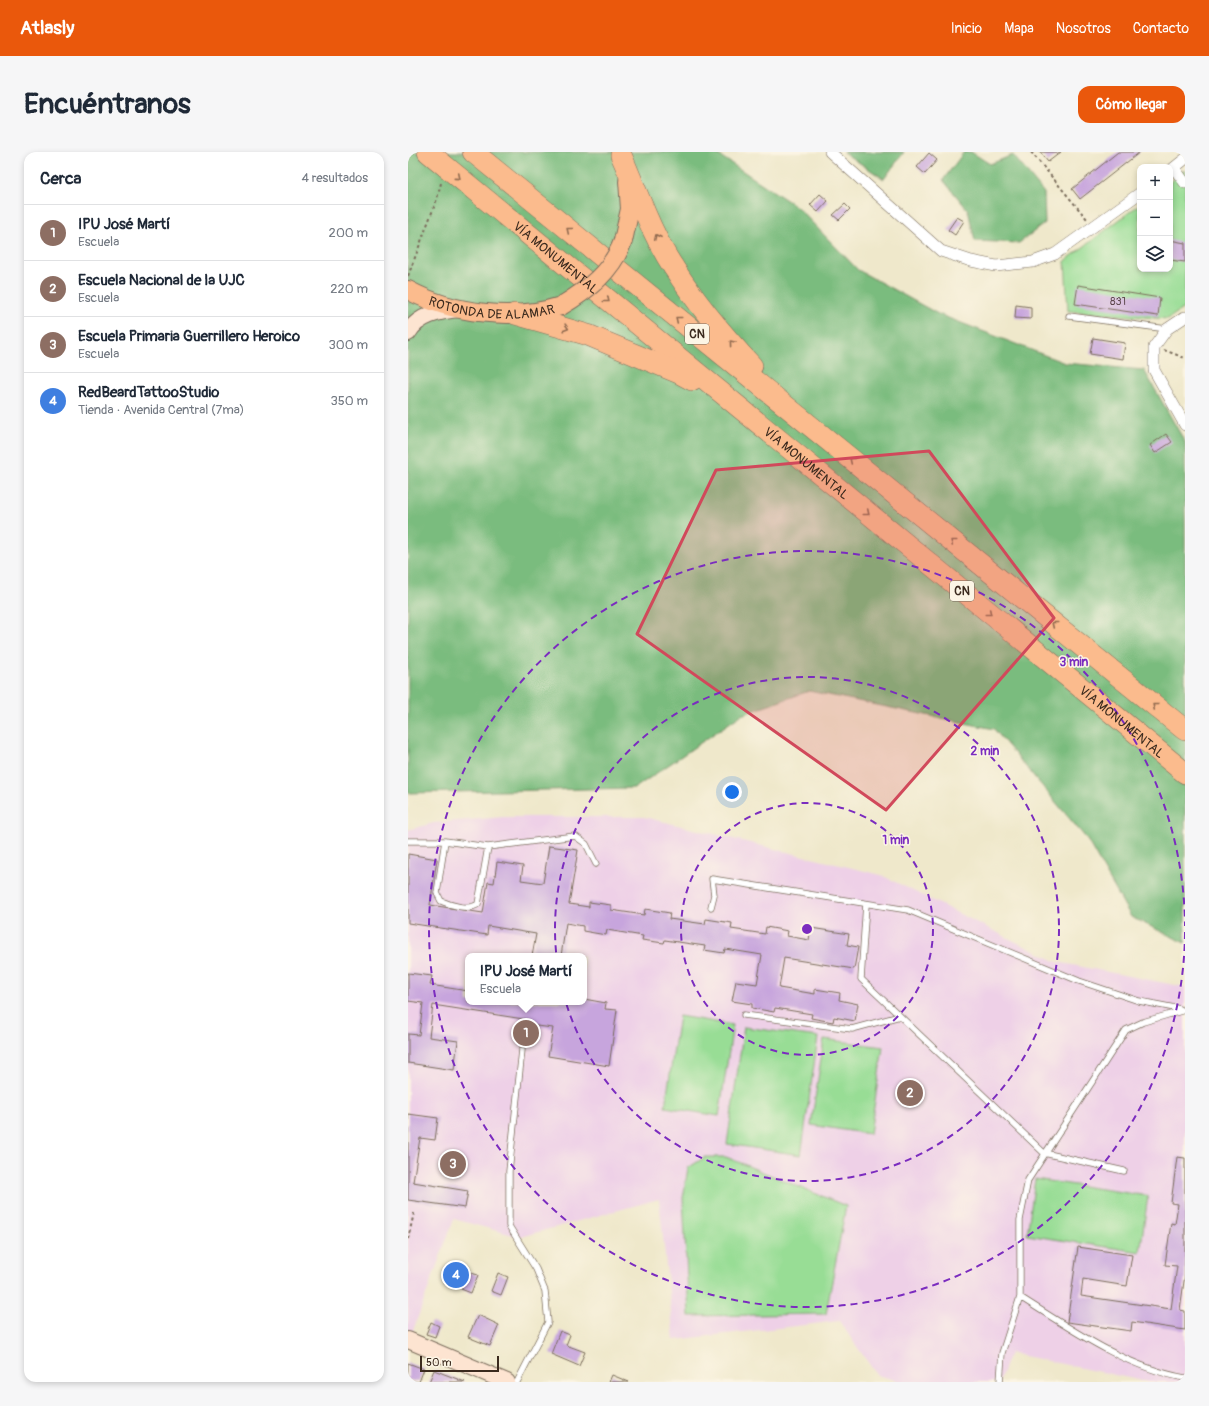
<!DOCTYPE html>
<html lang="es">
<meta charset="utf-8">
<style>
:root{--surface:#fff;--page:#f6f6f7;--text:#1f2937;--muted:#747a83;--line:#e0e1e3;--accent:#ea580c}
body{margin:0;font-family:Pangolin,sans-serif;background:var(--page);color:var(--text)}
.controls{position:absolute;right:12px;top:12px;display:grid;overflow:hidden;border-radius:8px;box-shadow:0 2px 6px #0003}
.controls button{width:36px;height:36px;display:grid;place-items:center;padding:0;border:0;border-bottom:1px solid var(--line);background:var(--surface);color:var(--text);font:20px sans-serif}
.scale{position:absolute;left:12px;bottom:10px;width:79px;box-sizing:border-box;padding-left:4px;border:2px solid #3b2a1e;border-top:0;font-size:11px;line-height:14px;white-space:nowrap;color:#3b2a1e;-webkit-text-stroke:3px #fcf5e5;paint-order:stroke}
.you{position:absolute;left:324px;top:640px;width:14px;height:14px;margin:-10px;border:3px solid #fff;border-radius:50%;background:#1a73e8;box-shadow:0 0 0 6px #1a73e833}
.badge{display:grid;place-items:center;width:26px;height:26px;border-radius:50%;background:var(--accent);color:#fff;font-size:13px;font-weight:700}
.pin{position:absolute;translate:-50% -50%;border:2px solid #fff;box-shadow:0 1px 4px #0006}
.popup{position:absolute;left:57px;top:801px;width:122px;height:52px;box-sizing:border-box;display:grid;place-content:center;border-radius:8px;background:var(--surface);filter:drop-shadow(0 1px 3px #0005);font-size:13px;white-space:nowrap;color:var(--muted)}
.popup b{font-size:15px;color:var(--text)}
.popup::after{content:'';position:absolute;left:50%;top:100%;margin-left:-8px;border:8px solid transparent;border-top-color:var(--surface)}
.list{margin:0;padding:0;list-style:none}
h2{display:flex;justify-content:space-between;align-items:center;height:52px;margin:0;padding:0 16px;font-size:17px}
h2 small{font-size:13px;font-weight:400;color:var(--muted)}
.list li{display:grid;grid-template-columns:26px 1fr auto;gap:12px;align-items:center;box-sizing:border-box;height:56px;padding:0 16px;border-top:1px solid var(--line)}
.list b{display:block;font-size:15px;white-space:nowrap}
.list p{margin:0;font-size:13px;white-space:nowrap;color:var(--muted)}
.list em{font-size:13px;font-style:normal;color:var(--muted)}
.icon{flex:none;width:22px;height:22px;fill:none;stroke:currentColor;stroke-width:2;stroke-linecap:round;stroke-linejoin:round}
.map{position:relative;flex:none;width:777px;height:1230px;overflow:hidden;border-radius:12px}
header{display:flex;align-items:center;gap:24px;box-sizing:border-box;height:56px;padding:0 20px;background:var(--accent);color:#fff}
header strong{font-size:19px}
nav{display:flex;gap:22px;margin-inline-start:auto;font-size:14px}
.intro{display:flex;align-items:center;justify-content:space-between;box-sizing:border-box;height:96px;padding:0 24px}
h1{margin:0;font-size:28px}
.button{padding:10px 18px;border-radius:12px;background:var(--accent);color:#fff;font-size:14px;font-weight:700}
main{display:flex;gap:24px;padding:0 24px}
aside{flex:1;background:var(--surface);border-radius:12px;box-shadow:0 2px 6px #0003}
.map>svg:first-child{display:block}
.built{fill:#eed0e7;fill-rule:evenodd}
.green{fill:#98dd95;stroke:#6a845a}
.forest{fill:#7abc7e;stroke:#5a734e}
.building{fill:#c7a5dd}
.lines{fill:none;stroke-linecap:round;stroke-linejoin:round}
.service-casing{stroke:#7a6c5b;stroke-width:7}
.minor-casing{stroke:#7a6c5b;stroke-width:12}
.secondary-casing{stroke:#7a6c5b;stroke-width:18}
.primary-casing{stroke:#7a6c5b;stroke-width:20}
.motorway-casing{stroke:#7a6c5b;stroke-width:22}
.path{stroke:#7a6c5b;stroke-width:2;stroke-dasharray:3 3;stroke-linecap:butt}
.service{stroke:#fff;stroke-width:5.5}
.minor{stroke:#fff;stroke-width:11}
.secondary{stroke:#fde4d1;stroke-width:16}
.primary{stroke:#fbbb8d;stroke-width:18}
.motorway{stroke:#fbbb8d;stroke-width:21}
.primary-bridge-casing{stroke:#7a6c5b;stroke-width:20;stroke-linecap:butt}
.primary-bridge{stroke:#fbbb8d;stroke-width:18}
.oneway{stroke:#916b50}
.marked{fill:#d1495b;fill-opacity:0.2;stroke:#d1495b;stroke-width:3;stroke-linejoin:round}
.ring{fill:none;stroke:#7b2cbf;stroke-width:2;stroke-dasharray:7 5}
.labels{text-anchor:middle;stroke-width:3;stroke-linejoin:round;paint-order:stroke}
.number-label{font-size:11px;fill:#5e494e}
.shield{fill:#fcf5e5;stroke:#75675a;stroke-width:1}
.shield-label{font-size:12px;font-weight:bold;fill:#3b2a1e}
.street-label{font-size:13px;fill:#3b2a1e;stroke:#fcf5e5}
.centre{fill:#7b2cbf;stroke:#fcf5e5;stroke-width:2}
.ring-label{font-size:12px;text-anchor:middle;font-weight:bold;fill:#7b2cbf;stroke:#fcf5e5;stroke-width:3;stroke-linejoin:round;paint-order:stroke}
</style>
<header>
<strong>Atlasly</strong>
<nav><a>Inicio</a><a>Mapa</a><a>Nosotros</a><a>Contacto</a></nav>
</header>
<div class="intro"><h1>Encuéntranos</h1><a class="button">Cómo llegar</a></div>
<main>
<aside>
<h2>Cerca<small>4 resultados</small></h2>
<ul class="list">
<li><span class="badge" style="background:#8d6e63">1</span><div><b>IPU José Martí</b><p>Escuela</p></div><em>200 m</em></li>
<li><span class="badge" style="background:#8d6e63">2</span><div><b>Escuela Nacional de la UJC</b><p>Escuela</p></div><em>220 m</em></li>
<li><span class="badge" style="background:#8d6e63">3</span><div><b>Escuela Primaria Guerrillero Heroico</b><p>Escuela</p></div><em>300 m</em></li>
<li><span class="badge" style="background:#3f7fe0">4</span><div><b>RedBeardTattooStudio</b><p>Tienda · Avenida Central (7ma)</p></div><em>350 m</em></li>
</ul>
</aside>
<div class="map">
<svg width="777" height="1230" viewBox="0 0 777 1230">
<rect width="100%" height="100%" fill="#fcf5e5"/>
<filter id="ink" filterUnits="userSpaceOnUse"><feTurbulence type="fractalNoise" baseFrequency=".025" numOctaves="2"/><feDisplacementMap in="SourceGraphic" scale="8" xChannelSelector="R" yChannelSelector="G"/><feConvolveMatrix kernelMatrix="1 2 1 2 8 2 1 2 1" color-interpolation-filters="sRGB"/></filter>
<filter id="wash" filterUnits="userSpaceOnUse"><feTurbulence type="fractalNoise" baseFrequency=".012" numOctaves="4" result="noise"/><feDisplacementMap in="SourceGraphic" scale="16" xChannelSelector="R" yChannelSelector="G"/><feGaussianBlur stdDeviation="0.9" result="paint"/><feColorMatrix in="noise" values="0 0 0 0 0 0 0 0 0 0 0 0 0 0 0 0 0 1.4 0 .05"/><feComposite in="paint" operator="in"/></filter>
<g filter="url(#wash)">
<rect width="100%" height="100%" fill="#efe8cb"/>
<path class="built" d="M 95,665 L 236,665 L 473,723 L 649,810 L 777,835 L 777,1230 L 740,1230 L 602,1201 L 591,1230 L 494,1230 L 469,1223 L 431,1169 L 266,1188 L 251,1047 L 112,1085 L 46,1067 L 4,1181 L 0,1180 L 0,678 L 26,671 ZM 60,804 L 176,804 L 176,850 L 60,850 Z"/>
<path class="green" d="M 777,18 L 777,155 L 760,167 L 660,159 L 657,109 L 732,52 L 732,117 L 762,117 L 762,30 Z
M 271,864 L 325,873 L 311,964 L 257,955 Z
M 336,875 L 410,885 L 393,1003 L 319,992 Z
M 416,887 L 475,895 L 462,982 L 403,973 Z
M 297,1005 L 318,1005 L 438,1054 L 418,1162 L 281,1164 L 275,1046 L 280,1016 Z
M 627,1027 L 740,1044 L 732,1100 L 619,1083 Z"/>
<path class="forest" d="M 0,0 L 306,0 L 389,55 L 450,118 L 530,162 L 657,211 L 736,218 L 777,290 L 777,791 L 723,765 L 678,686 L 586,577 L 401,539 L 333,563 L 227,636 L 0,641 Z
M 435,0 L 496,0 L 476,27 Z
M 556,0 L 563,0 L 582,12 L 605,3 L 636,41 L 637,71 L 611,91 L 567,89 L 560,58 L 535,28 Z"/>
<g id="blocks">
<path class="building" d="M 632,0 L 653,0 L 640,10 Z
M 710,0 L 732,0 L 672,47 L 664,37 Z
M 521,1 L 529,8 L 517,22 L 509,15 Z
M 412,42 L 420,49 L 410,60 L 402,53 Z
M 437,52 L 442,57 L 431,68 L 425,63 Z
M 549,65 L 556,69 L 547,83 L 540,78 Z
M 762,88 L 777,91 L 777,110 L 762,108 Z
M 670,133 L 752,146 L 750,164 L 667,152 Z
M 608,153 L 623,155 L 623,167 L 607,166 Z
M 685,186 L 717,191 L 715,207 L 682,202 Z
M 758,282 L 764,290 L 747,301 L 742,293 Z
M 141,694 L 170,698 L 161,752 L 181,755 L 181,750 L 203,753 L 203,758 L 236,763 L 237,757 L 262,761 L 261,767 L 297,772 L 298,767 L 324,771 L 323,777 L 357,782 L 358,775 L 380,779 L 379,784 L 401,788 L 403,776 L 441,782 L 439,793 L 450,795 L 446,817 L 376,806 L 371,836 L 407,842 L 407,837 L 432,841 L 431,848 L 450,852 L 447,869 L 426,865 L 425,870 L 403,866 L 404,862 L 367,856 L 366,860 L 344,856 L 344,852 L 324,849 L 328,829 L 349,832 L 354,803 L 317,797 L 316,801 L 296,798 L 297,794 L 257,788 L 256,791 L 234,788 L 235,784 L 199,778 L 198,783 L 175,779 L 175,774 L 158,771 L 153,804 L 124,804 L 128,782 L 80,774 L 79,783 L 0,771 L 0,702 L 29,707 L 22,753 L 75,761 L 80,730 L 86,731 L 89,710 L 115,714 L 113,728 L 135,731 Z
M 0,821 L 24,824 L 22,833 L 60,839 L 60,850 L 176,850 L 176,847 L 198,851 L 197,857 L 209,858 L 201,914 L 140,904 L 145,876 L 121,873 L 122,868 L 25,853 L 21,885 L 50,889 L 46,918 L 0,911 L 0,882 L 11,883 L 15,851 L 0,849 Z
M 0,962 L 30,966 L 27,988 L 12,986 L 5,1030 L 60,1039 L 57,1056 L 0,1048 Z
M 769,1005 L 777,1006 L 777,1122 L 772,1158 L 777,1159 L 777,1178 L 724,1170 L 723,1179 L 659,1170 L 670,1095 L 724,1103 L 719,1134 L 675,1127 L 673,1144 L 763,1157 L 769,1114 L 757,1113 L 763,1071 L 767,1072 L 770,1052 L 763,1051 Z
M 43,1112 L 53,1116 L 46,1135 L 36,1131 Z
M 60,1120 L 70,1123 L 63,1141 L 53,1137 Z
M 90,1121 L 100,1125 L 93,1143 L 83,1139 Z
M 70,1163 L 91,1173 L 82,1194 L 60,1185 Z
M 23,1170 L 31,1174 L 27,1185 L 18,1182 Z
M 152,1179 L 162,1183 L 158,1193 L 177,1200 L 171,1214 L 143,1202 Z
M 0,1211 L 16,1217 L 11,1230 L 0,1228 Z
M 26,1218 L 57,1230 L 21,1230 Z
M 204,1223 L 221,1230 L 201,1230 Z"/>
</g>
</g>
<g filter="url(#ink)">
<use href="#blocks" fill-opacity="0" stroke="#7a6c5b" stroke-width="1"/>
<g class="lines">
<defs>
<path id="service" d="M 661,164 L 759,177
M 0,689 L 37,689 L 80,695 L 167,684 L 178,692 L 188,712
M 37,689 L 29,741 L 33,749 C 42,753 61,759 70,752 L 80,695
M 458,752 L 453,827 L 636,1001 L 716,1019
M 303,755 L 306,743 L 304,727 L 500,758 L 671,829 L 731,849 L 772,857
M 777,858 L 735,870 L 718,878 L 620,1028 L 612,1068 L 612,1145 C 663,1177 716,1215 777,1226
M 336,863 L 444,877 L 492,864
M 109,1230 L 140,1170 L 137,1139 L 128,1117 L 101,1074 L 101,1019 L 114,898
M 592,1230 L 594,1201 L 612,1145"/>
<path id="minor" d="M 422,0 L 533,99 L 563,109 L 588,114 L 625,110 L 647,102 L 732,41
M 766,16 L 777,31
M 762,19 L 777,7
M 777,165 L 759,177 L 746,195 L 746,218 L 777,273"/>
<path id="secondary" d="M 0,181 C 10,163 32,159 51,157
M 0,1188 L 99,1230"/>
<g id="primary">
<path d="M 215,89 L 222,57 L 220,29"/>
<path id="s1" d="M 0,138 C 44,162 106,169 153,154"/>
</g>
<g id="motorway">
<path id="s2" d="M 20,0 L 777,621"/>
<path d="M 65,0 L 777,578"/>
<path d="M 213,3 C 230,41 243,82 266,116 C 288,151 316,184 344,214"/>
<path d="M 107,162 L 180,183 L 271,221 L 284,228"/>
</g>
</defs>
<use href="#service" class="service-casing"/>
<use href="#minor" class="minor-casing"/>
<use href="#secondary" class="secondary-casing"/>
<use href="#primary" class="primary-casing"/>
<use href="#motorway" class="motorway-casing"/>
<path class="path" d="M 623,0 L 679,67
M 0,3 L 5,0
M 0,124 L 29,47 L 33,31
M 756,198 L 777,206
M 0,1087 L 6,1061"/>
<use href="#service" class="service"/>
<use href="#minor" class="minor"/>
<use href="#secondary" class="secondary"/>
<use href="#primary" class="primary"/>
<use href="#motorway" class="motorway"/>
<defs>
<path id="primary-bridge" d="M 153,154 C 180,138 204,119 215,89"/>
</defs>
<use href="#primary-bridge" class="primary-bridge-casing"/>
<use href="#primary-bridge" class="primary-bridge"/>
</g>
<defs><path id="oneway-chevron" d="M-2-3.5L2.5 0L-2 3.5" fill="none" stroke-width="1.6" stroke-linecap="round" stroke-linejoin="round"/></defs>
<g class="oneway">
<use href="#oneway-chevron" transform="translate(50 25) rotate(40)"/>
<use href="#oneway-chevron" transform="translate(161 78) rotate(-141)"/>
<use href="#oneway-chevron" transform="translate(249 85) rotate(-115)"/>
<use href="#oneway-chevron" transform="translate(199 148) rotate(39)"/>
<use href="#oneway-chevron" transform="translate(270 167) rotate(-141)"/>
<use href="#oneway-chevron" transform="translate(158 176) rotate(16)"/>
<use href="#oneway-chevron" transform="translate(324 191) rotate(-130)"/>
<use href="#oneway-chevron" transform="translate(444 308) rotate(-141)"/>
<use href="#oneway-chevron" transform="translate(459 361) rotate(39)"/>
<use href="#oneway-chevron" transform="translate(545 390) rotate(-141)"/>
<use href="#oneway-chevron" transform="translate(581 461) rotate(39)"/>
<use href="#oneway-chevron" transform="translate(646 472) rotate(-141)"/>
<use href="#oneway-chevron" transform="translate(747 554) rotate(-141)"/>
</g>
</g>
<path class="marked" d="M 521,299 L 646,466 L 478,658 L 229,482 L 308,318 Z"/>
<g class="ring">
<circle cx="399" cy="777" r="126"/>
<circle cx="399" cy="777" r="252"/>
<path d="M777 780A378 378 0 1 1 777 774"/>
</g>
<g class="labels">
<g class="number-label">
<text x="710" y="153">831</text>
</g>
<g class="shield">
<rect x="277" y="172" width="24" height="20" rx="3"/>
<rect x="542" y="429" width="24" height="20" rx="3"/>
</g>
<g class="shield-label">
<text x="289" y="186">CN</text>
<text x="554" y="443">CN</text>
</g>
<g class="street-label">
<text dy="5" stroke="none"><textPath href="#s2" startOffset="166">VÍA MONUMENTAL</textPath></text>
<text dy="5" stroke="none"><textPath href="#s1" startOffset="87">ROTONDA DE ALAMAR</textPath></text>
<text dy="5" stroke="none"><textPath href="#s2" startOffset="490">VÍA MONUMENTAL</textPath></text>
<text dy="5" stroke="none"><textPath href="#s2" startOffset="898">VÍA MONUMENTAL</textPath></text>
</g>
</g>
<circle cx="399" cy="777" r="6" class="centre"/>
<g class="ring-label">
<text x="666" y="514">3 min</text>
<text x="577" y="603">2 min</text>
<text x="488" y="692">1 min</text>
</g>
</svg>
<div class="controls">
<button>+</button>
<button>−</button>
<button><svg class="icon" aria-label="layers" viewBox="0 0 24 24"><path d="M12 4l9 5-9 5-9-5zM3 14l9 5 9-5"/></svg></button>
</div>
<div class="scale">50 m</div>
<div class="you"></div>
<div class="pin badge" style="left:118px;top:881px;background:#8d6e63">1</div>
<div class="popup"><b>IPU José Martí</b>Escuela</div>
<div class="pin badge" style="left:502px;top:941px;background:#8d6e63">2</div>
<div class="pin badge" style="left:45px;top:1012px;background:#8d6e63">3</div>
<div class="pin badge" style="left:48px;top:1123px;background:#3f7fe0">4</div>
</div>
</main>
